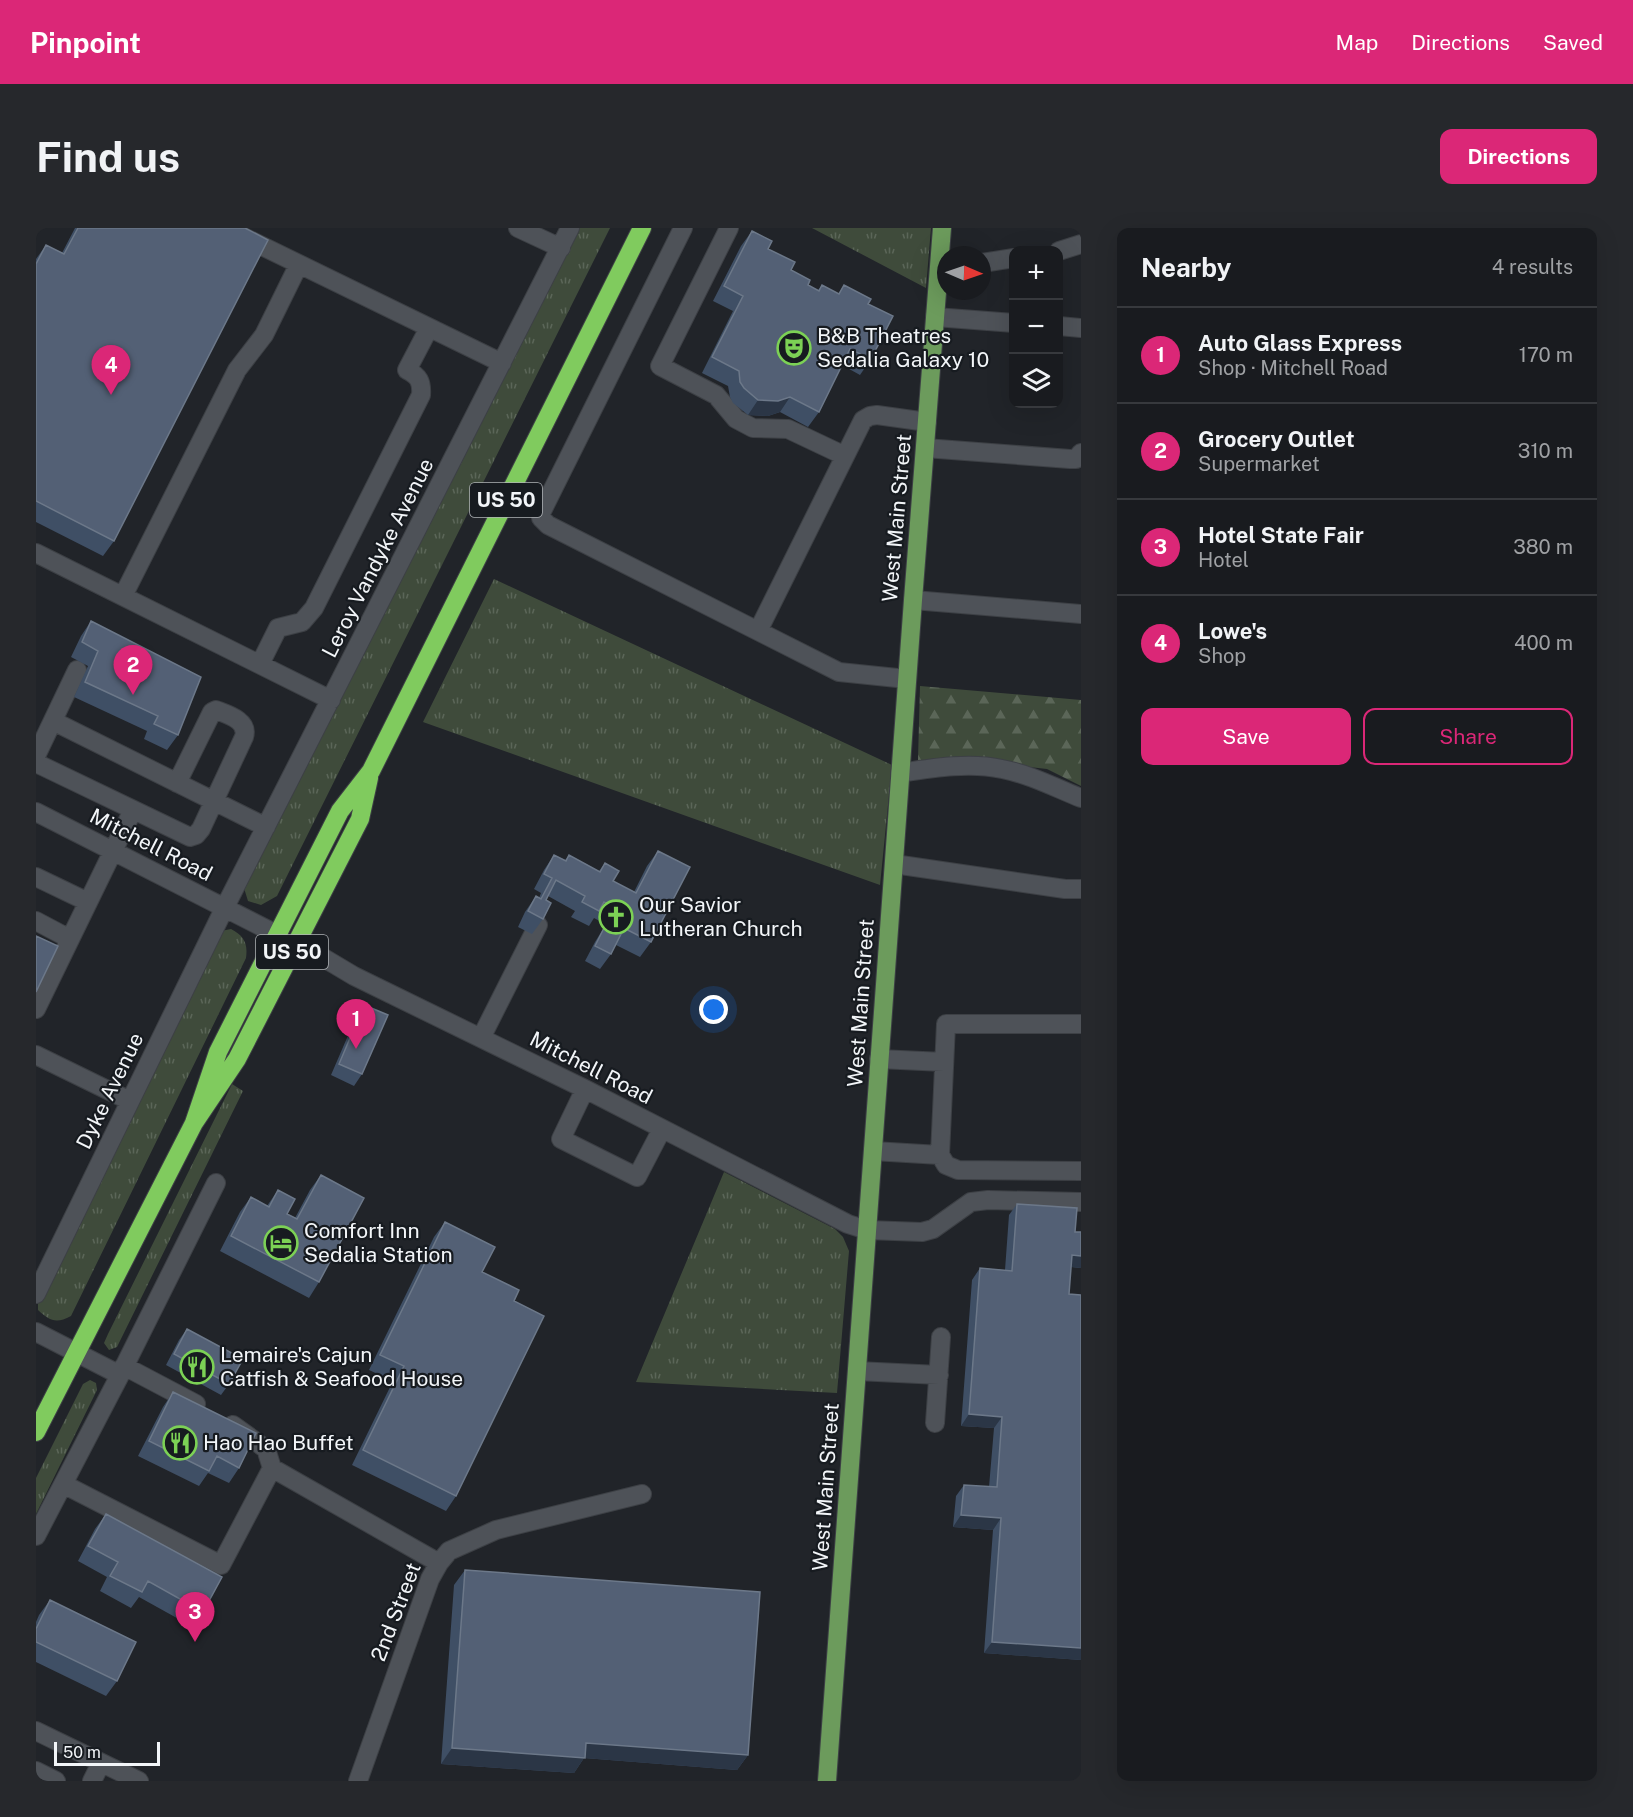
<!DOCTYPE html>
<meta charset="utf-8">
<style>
:root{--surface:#191b1f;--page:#26282c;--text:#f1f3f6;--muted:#9fa1a4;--line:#37393d;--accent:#db2777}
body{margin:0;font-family:"Public Sans",sans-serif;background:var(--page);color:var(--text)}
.controls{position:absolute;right:18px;top:18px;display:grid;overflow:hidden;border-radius:12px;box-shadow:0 6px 24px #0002}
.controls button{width:54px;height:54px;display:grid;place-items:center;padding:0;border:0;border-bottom:2px solid var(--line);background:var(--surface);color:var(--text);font:30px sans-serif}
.compass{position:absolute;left:901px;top:18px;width:54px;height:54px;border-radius:50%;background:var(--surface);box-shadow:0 6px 24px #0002;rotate:92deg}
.scale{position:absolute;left:18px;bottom:15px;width:106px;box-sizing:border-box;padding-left:6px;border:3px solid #f2f5f8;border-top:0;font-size:16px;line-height:21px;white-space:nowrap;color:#f2f5f8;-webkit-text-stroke:4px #171b20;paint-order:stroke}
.you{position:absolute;left:678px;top:782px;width:21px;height:21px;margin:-15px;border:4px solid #fff;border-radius:50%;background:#1a73e8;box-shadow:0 0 0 9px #1a73e833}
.badge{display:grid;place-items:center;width:39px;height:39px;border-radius:50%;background:var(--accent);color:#fff;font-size:20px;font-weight:700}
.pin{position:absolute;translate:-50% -50px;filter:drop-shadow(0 2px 3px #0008)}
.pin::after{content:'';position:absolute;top:32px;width:21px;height:18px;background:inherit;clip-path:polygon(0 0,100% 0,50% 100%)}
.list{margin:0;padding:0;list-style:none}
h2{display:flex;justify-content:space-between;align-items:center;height:78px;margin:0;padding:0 24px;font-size:26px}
h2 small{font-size:20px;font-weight:400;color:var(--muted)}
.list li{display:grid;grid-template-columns:39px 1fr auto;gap:18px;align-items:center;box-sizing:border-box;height:96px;padding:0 24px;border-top:2px solid var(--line)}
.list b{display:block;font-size:22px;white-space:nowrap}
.list p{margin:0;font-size:20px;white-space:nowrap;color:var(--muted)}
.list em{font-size:20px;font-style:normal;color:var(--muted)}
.actions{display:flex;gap:12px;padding:18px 24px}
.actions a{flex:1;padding:14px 0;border:2px solid var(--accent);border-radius:12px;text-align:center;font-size:21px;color:var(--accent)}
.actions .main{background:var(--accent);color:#fff}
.icon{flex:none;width:33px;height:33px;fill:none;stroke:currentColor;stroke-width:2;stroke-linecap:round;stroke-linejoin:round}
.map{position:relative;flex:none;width:1045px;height:1553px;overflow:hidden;border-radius:12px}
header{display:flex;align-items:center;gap:36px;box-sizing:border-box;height:84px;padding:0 30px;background:var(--accent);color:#fff}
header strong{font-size:28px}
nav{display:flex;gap:33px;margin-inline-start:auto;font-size:21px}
.intro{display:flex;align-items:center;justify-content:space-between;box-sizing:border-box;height:144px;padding:0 36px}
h1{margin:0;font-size:42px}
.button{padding:15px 27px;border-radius:12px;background:var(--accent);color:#fff;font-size:21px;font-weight:700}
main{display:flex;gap:36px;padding:0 36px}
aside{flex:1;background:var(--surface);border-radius:12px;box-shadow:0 6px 24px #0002}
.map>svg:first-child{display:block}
.grass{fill:url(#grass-tufts)}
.forest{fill:url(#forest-firs)}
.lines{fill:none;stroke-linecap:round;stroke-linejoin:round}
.minor-casing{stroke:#3d4045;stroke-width:20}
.major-casing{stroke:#3d4045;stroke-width:20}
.highway-casing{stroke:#3d4045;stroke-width:20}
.minor{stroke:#4e5258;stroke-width:18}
.major{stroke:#6c9b5c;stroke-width:18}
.highway{stroke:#80cb5e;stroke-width:18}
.wall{fill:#3f4f65}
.shaded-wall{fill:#2b3646}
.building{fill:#536075;stroke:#6c7889;stroke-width:1.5}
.labels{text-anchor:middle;stroke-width:4.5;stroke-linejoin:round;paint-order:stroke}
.shield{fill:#171b20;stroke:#b0b4b7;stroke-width:1.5}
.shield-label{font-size:20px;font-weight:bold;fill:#f2f5f8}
.poi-label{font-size:21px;fill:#f2f5f8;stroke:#171b20;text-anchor:start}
.street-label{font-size:21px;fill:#f2f5f8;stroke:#171b20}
</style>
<header>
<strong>Pinpoint</strong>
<nav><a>Map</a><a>Directions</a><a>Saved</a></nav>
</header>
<div class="intro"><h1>Find us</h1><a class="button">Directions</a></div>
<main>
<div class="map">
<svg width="1045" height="1553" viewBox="0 0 1045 1553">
<defs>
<pattern id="grass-tufts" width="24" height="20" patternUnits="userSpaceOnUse" patternTransform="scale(1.5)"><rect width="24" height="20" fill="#3f4b3b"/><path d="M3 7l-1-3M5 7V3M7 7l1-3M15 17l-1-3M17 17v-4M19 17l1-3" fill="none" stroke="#5b6658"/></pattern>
<pattern id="forest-firs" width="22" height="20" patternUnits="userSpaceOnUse" patternTransform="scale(1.5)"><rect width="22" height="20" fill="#3f4b3b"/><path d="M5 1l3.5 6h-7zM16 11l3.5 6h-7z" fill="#5b6658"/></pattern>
</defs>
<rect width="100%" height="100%" fill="#212429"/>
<path class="grass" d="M 535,0 L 574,0 L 241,668 L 225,677 L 212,673 L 208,660 Z
M 776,0 L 895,0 L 890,60 Z
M 458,351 L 856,537 L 844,657 L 387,494 Z
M 195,701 C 208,708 212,715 210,730 L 35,1088 C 20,1096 14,1093 2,1082 L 2,1067 L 185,703 Z
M 196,856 L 207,863 L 81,1119 L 73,1122 L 68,1115 L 72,1106 Z
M 688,944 L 799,1001 L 807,1009 L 813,1023 L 801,1165 L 600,1154 Z
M 54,1152 L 60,1155 L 61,1162 L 0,1286 L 0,1250 L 47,1156 Z"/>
<path class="forest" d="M 884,458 L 1045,472 L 1045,558 L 1011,541 L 931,532 L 882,532 Z"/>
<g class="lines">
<defs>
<path id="minor" d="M 189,0 L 466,135
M 482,0 L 525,20
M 647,0 L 505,285 L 505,290 L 512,297 L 803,444 L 871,451
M 693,0 L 624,138 L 680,167 L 700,191 L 717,200 L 752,201 L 809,228
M 1023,23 L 1045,16
M 946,35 L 978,30
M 899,89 L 978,95
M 1023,98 L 1045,100
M 889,220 L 1034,231 L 1040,231 L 1045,225
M 0,325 L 295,472
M 87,368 L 201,142 L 228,107 L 263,36
M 877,372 L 1045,386
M 722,403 L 827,192 L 834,188 L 841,187 L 891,194
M 224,436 L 242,400 L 266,394 L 278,380 L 385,167 C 386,154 383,148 371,142 L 393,100
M 17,493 L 230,599
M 0,528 L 41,442
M 0,535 L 154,609 L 160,607 L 165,601 L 208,509 C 213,493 193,487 180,482 L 176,484 L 141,555
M 864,545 C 897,540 933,534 966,541 C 993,546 1020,560 1045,570
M 0,584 L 242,707
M 858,636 L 1029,661 L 1045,661
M 0,649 L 52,674
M 0,693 L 34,711
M 261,714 L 318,748 L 549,861 L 812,996 L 831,1002 L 886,1004 L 897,1001 L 935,974 L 952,972 L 1045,974
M 0,781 L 97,582
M 445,810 L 502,697
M 0,827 L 94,873
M 843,831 L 908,834
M 549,861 L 525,911 L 601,949 L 626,901
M 837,923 L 904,927 L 910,937 L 922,942 L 1045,943
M 904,927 L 910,796 L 1045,796
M 0,1066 L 189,679 L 534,0
M 0,1104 L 84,1147
M 88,1138 L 160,1176
M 821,1143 L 903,1147
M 899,1195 L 905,1109
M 197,1197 L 230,1221 L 236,1240
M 27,1256 L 185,1337 L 236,1240 L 403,1335
M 0,1308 L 84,1147 L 180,955
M 0,1503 L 103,1553
M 0,1543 L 20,1553
M 56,1553 L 65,1535
M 322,1553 L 394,1351 L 403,1335 L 413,1323 L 460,1302 L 606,1266"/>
<path id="major" d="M 791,1553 L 877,372 L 906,0"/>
<path id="highway" d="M 158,895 L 182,824 L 304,583 L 335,543 L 606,0
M 0,1204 L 158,895 L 201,831 L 324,591 L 333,550"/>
</defs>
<use href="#minor" class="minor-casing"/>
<use href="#major" class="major-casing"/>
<use href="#highway" class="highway-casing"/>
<use href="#minor" class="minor"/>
<use href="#major" class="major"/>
<use href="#highway" class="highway"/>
</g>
<path class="wall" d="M 39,0 L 209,0 L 78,313 L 67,328 L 0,294 L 0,31 L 10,17 L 26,25 Z
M 716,3 L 732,21 L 772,57 L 782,62 L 786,57 L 802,66 L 808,57 L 832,76 L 835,131 L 824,147 L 806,137 L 783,184 L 772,199 L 744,184 L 732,188 L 712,187 L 697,175 L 694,169 L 692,158 L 666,145 L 697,83 L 677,73 L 705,18 Z
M 55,393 L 142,507 L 131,522 L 108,511 L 111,503 L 38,469 L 52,438 L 35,429 L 45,408 Z
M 622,623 L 615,714 L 604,729 L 580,717 L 575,726 L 564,741 L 549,733 L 559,714 L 569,698 L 572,700 L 573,698 L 558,690 L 553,698 L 535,689 L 539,683 L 512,668 L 510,672 L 507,691 L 496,706 L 482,699 L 489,684 L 500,668 L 503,670 L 505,665 L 498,661 L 508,642 L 518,627 L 529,632 L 533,627 L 563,643 L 569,635 L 577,653 L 598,664 L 611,638 Z
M 328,777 L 326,846 L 318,858 L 295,847 L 320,789 Z
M 285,947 L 283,1054 L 273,1070 L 184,1023 L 204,984 L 215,969 L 231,978 L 242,962 L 251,986 L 259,990 L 274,962 Z
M 981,976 L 1039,1004 L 1045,1040 L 1035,1039 L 1033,1066 L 1045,1067 L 1045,1432 L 948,1425 L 957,1302 L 917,1299 L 920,1268 L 928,1257 L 953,1259 L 958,1200 L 925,1198 L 936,1052 L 944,1040 L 969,1042 L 973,987 Z
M 409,994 L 446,1044 L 478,1073 L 420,1268 L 410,1283 L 316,1237 L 357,1153 L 333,1142 L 398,1009 Z
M 151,1101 L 193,1156 L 185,1167 L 130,1137 L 143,1112 Z
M 137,1164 L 203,1240 L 193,1255 L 172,1245 L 163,1258 L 102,1228 L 127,1179 Z
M 70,1286 L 167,1384 L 157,1399 L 103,1369 L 95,1380 L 64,1363 L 71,1349 L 42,1333 L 59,1301 Z
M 429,1342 L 712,1527 L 701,1542 L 548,1530 L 538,1545 L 405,1536 L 418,1357 Z
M 14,1372 L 81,1453 L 70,1468 L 0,1434 L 0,1394 L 3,1387 Z"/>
<path class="shaded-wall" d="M 754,169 L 744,184 L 732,188 L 712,187 L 722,172 Z
M 1036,1027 L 1045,1028 L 1045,1040 L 1028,1038 Z
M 933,1186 L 966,1189 L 958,1200 L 925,1198 Z
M 925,1287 L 965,1290 L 957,1302 L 917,1299 Z
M 956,1414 L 1045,1420 L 1045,1432 L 948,1425 Z
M 550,1515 L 712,1527 L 701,1542 L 548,1530 L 538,1545 L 405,1536 L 416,1520 Z"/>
<path class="building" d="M 42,0 L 209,0 L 232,12 L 78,313 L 0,273 L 0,36 L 10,17 L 28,26 Z
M 716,3 L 736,13 L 732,21 L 759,34 L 755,42 L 774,52 L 772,57 L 783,63 L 786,57 L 803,66 L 808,57 L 835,71 L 832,76 L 857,88 L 835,131 L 814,121 L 783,184 L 754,169 L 742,173 L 722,172 L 708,160 L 704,154 L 703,143 L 676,129 L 707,68 L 688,58 Z
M 55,393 L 165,449 L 142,507 L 118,496 L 122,488 L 49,454 L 62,423 L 46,414 Z
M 622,623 L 654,639 L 615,714 L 584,698 L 581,704 L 585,706 L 575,726 L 559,718 L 569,698 L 574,701 L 584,683 L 568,674 L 563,683 L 546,674 L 549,668 L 520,652 L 510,672 L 515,675 L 507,691 L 492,683 L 500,668 L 505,671 L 516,650 L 508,646 L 518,627 L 530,633 L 533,627 L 564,644 L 569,635 L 583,643 L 577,653 L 600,665 Z
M 0,708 L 22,718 L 0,764 Z
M 328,777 L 352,787 L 326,846 L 303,836 Z
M 285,947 L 328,970 L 283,1054 L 195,1008 L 215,969 L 233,979 L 242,962 L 259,971 L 251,986 L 261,991 Z
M 981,976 L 1041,980 L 1039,1004 L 1045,1004 L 1045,1028 L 1036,1027 L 1033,1066 L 1045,1067 L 1045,1420 L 956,1414 L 965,1290 L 925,1287 L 928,1257 L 961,1259 L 966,1189 L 933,1186 L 944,1040 L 976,1043 Z
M 409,994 L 459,1019 L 446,1044 L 483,1062 L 478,1073 L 508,1088 L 420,1268 L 327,1222 L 368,1138 L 344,1127 Z
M 151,1101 L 207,1131 L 193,1156 L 138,1126 Z
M 137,1164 L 220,1205 L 203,1240 L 181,1228 L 173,1243 L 113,1213 Z
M 70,1286 L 186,1349 L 167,1384 L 112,1353 L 106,1364 L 74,1348 L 82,1334 L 52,1318 Z
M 429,1342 L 724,1364 L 712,1527 L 550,1515 L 549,1530 L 416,1520 Z
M 14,1372 L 100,1414 L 81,1453 L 0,1414 L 0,1401 Z"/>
<defs>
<symbol id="theatre-ring" viewBox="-11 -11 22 22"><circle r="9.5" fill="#171b20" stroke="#7cd155" stroke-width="1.5"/><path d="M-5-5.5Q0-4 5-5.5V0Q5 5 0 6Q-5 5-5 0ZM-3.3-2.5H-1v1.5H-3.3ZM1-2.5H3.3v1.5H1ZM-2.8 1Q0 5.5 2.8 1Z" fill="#7cd155"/></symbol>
<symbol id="church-ring" viewBox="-11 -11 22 22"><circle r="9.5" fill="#171b20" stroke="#7cd155" stroke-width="1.5"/><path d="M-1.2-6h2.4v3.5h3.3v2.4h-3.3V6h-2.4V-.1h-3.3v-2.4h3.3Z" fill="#7cd155"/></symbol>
<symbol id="hotel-ring" viewBox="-11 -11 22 22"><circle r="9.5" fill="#171b20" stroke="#7cd155" stroke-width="1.5"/><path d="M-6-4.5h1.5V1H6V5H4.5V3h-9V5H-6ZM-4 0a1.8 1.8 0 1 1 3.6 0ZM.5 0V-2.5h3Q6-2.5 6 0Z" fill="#7cd155"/></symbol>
<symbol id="restaurant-ring" viewBox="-11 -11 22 22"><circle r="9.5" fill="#171b20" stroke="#7cd155" stroke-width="1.5"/><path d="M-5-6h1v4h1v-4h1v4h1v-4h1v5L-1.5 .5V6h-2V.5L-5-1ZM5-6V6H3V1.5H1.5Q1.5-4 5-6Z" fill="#7cd155"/></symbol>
</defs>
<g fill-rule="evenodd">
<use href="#theatre-ring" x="739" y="101" width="38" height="38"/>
<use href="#church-ring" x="561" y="670" width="38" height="38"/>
<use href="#hotel-ring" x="226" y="996" width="38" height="38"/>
<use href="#restaurant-ring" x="142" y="1120" width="38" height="38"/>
<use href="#restaurant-ring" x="125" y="1196" width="38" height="38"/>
</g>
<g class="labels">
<g class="shield">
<rect x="434" y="255" width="72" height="34" rx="4.5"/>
<rect x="220" y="707" width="72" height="34" rx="4.5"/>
</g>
<g class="shield-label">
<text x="470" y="279">US 50</text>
<text x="256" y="731">US 50</text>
</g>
<g class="poi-label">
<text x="781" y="115">B&amp;B Theatres<tspan x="781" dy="24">Sedalia Galaxy 10</tspan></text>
<text x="603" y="684">Our Savior<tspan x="603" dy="24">Lutheran Church</tspan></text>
<text x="268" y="1010">Comfort Inn<tspan x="268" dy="24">Sedalia Station</tspan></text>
<text x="184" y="1134">Lemaire's Cajun<tspan x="184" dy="24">Catfish &amp; Seafood House</tspan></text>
<text x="167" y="1222">Hao Hao Buffet</text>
</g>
<g class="street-label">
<text transform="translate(861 290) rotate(-85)" y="7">West Main Street</text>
<text transform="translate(342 330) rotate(-63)" y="7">Leroy Vandyke Avenue</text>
<text transform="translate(115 617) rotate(27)" y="7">Mitchell Road</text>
<text transform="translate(825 775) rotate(-86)" y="7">West Main Street</text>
<text transform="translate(555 840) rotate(27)" y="7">Mitchell Road</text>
<text transform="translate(74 863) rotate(-64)" y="7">Dyke Avenue</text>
<text transform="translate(790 1259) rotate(-86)" y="7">West Main Street</text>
<text transform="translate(360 1384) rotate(-69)" y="7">2nd Street</text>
</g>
</g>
</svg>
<div class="controls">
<button>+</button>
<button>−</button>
<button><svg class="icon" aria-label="layers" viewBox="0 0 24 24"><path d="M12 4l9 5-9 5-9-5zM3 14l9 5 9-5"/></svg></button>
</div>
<svg class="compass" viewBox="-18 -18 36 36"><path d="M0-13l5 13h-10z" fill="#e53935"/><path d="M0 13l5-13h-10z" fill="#9fa1a4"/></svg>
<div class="scale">50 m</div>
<div class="you"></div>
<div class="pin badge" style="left:320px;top:821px">1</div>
<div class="pin badge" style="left:97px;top:467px">2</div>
<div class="pin badge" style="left:159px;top:1414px">3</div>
<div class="pin badge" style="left:75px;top:167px">4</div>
</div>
<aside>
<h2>Nearby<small>4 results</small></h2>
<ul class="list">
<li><span class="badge">1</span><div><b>Auto Glass Express</b><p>Shop · Mitchell Road</p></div><em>170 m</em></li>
<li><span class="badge">2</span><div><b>Grocery Outlet</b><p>Supermarket</p></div><em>310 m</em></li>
<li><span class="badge">3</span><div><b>Hotel State Fair</b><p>Hotel</p></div><em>380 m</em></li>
<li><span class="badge">4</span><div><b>Lowe's</b><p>Shop</p></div><em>400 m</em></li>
</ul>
<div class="actions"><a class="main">Save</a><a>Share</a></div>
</aside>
</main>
